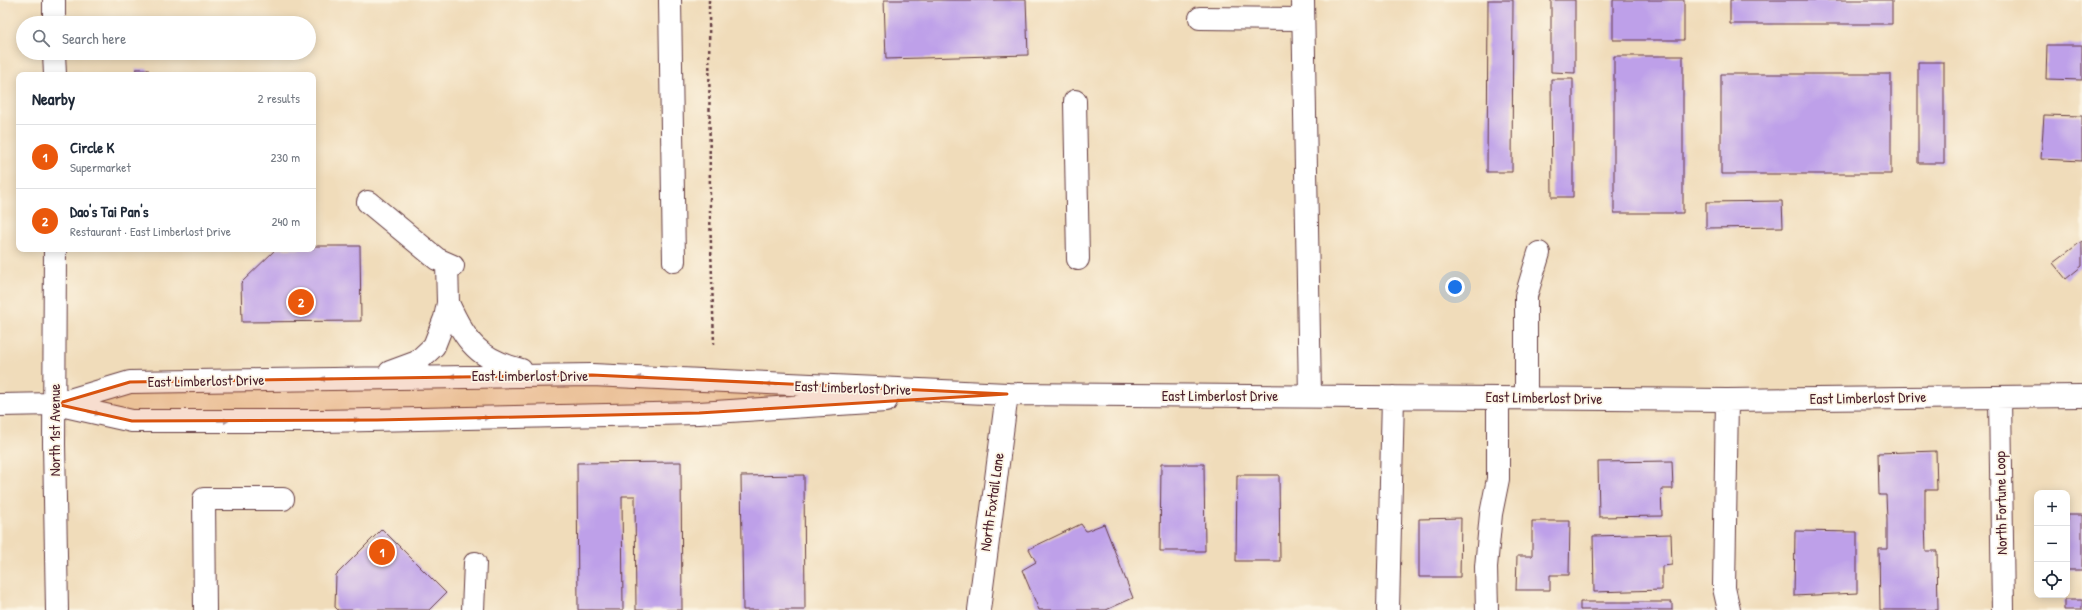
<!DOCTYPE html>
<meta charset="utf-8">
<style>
:root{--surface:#fff;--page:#f2f2f3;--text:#1f2937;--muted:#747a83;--line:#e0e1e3;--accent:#ea580c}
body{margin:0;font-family:"Patrick Hand",sans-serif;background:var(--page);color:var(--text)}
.controls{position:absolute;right:12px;bottom:12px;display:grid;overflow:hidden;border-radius:8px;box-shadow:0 2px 10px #0003}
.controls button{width:36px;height:36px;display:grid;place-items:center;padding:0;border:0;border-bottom:1px solid var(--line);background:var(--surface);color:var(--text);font:20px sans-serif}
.you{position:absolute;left:1455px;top:287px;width:14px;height:14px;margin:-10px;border:3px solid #fff;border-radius:50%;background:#1a73e8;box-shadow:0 0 0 6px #1a73e833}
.badge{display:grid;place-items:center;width:26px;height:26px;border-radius:50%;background:var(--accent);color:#fff;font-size:13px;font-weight:700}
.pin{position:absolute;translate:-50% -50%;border:2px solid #fff;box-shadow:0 1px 4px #0006}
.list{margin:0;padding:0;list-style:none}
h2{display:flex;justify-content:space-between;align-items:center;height:52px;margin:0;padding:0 16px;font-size:17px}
h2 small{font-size:13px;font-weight:400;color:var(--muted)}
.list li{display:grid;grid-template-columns:26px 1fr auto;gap:12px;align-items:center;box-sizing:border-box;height:64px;padding:0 16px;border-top:1px solid var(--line)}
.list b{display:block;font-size:15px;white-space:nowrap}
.list p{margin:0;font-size:13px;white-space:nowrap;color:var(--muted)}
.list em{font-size:13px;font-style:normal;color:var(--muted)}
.icon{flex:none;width:22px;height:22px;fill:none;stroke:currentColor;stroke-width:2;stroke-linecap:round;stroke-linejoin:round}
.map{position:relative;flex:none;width:2082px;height:610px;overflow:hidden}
.search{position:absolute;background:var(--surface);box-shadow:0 2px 10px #0003;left:16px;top:16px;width:300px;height:44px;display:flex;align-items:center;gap:10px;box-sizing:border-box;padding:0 14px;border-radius:22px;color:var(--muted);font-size:15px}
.panel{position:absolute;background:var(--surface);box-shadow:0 2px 10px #0003;left:16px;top:72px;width:300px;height:180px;border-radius:8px}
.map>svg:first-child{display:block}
.building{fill:#bea0e9}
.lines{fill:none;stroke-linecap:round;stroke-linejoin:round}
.minor-casing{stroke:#633b40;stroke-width:24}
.major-casing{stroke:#633b40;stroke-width:24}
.path{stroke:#633b40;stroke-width:2.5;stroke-dasharray:3 3;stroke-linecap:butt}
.minor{stroke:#fff;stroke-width:22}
.major{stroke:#fff;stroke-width:22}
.oneway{fill:#ae9aa0}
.marked{fill:#d8530f;fill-opacity:0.2;stroke:#d8530f;stroke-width:3;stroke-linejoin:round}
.labels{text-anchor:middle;stroke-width:3.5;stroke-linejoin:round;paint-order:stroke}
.street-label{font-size:15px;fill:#4a1f2b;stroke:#fcf5e5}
</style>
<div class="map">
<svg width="2082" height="610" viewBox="0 0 2082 610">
<rect width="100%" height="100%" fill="#fcf5e5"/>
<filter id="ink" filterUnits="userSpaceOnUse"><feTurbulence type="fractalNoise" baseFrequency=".025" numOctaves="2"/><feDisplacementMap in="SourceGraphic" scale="8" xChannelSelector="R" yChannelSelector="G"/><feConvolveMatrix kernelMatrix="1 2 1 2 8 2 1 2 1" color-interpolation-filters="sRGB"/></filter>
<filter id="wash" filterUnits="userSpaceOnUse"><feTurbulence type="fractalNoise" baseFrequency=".012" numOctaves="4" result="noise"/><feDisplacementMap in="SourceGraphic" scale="16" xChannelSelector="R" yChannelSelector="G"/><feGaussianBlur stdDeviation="0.9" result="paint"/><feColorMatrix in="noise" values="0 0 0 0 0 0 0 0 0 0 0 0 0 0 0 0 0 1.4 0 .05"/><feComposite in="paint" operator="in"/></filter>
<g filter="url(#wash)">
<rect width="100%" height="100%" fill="#f0dcba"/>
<g id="blocks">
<path class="building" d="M 884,0 L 1026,0 L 1028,55 L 886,59 Z
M 1488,0 L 1513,0 L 1512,172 L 1487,172 Z
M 1551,0 L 1575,0 L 1575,73 L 1551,72 Z
M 1613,0 L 1684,0 L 1684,40 L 1613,40 Z
M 1730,0 L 1892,0 L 1892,24 L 1730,24 Z
M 2047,45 L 2082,45 L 2082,80 L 2046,79 Z
M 1614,56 L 1683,56 L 1683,213 L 1614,213 Z
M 1918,62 L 1944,62 L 1944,163 L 1918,163 Z
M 136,69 L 148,69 L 148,75 L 136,75 Z
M 1721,74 L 1891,74 L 1891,174 L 1721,174 Z
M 1551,79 L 1573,79 L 1573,197 L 1552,197 Z
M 2044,115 L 2082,116 L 2082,161 L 2041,159 Z
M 1782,201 L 1783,227 L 1706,228 L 1706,202 Z
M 2082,241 L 2082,266 L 2066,279 L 2053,263 Z
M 313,246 L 360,246 L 361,321 L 242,322 L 241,283 L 276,249 L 313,249 Z
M 1936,451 L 1937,490 L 1925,490 L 1925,520 L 1926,551 L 1937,551 L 1938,610 L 1880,610 L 1879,549 L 1887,549 L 1887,520 L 1886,495 L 1879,495 L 1878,453 Z
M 1672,461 L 1673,489 L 1661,489 L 1662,516 L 1599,517 L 1598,462 Z
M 681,462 L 682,610 L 636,610 L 635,496 L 622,496 L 623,610 L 578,610 L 577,463 Z
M 1161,464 L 1204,464 L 1205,551 L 1160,551 Z
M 804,475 L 805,610 L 743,610 L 741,476 Z
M 1237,475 L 1279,475 L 1280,561 L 1236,561 Z
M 2067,515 L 2082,515 L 2082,570 L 2067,570 Z
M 1461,518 L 1460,577 L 1419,577 L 1419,519 Z
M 1532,521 L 1570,521 L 1569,575 L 1550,575 L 1550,590 L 1516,590 L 1517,556 L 1532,556 Z
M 1081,524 L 1086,531 L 1104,524 L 1133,598 L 1106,610 L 1039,610 L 1022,570 L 1036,562 L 1029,549 Z
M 382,529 L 446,593 L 429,610 L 338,610 L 335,607 L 336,575 Z
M 1795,531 L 1857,532 L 1857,593 L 1794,596 Z
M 1671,534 L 1672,565 L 1662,566 L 1662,590 L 1594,592 L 1593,536 Z
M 2064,600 L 2082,600 L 2082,610 L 2064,610 Z
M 1580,602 L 1672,602 L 1672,610 L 1580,610 Z"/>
</g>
</g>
<g filter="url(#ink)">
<use href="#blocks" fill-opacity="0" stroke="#633b40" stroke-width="1"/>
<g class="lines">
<defs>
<path id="minor" d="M 670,0 L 674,261
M 1303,0 L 1310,396
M 1200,18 L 1303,19
M 1075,101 L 1078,259
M 368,202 L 437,259 L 453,266
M 448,303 C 466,342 478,359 521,370
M 390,372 L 417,362 L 434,346 L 445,318 L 448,303 L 447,264
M 2000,397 L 2003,610
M 1526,398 L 1526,296 L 1539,253
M 1727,400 L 1724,588 L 1729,610
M 56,404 L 130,382 L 592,375 L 1007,394 L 1727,400 L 2082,396
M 0,405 L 56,404 L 132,421 L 322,421 L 699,413 L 886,401
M 205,610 L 204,499 L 283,499
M 473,610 L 475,563
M 979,610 L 1007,394
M 1388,610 L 1393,397
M 1487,610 L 1486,567 L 1491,514 L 1498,479 L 1498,398"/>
<path id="major" d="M 54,0 L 54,23
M 54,53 L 55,75
M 55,249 L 54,444 L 57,610"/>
</defs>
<use href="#minor" class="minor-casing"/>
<use href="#major" class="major-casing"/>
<path class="path" d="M 709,0 L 710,214 L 714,344"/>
<use href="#minor" class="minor"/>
<use href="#major" class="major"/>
</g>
<defs><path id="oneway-solid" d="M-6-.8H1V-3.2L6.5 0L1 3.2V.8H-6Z"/></defs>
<g class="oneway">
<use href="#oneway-solid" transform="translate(456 376) rotate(180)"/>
<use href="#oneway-solid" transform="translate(642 378) rotate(-177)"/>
<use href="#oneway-solid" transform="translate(326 379) rotate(179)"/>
<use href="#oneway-solid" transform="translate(772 384) rotate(-178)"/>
<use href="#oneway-solid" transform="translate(94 413) rotate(12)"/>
<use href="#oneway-solid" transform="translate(483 418) rotate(-1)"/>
<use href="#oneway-solid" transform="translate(353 420) rotate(-1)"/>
<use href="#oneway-solid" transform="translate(223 421)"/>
</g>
</g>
<path class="marked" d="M 592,375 L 1007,394 L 699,413 L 377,420 L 132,421 L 56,404 L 130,382 Z"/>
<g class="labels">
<g class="street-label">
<text x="530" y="381">East Limberlost Drive</text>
<text transform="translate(206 381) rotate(-1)" y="5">East Limberlost Drive</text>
<text transform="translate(853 388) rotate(2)" y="5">East Limberlost Drive</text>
<text x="1220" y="401">East Limberlost Drive</text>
<text transform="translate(1544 398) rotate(1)" y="5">East Limberlost Drive</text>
<text transform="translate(1868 398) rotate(-1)" y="5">East Limberlost Drive</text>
<text transform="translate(55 430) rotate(-90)" y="5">North 1st Avenue</text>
<text transform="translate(992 502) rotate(-82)" y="5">North Foxtail Lane</text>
<text transform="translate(2001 503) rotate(-91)" y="5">North Fortune Loop</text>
</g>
</g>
</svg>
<div class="controls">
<button>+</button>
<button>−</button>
<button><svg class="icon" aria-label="locate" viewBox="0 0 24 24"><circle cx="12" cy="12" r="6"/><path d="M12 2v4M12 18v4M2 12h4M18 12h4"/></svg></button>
</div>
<div class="you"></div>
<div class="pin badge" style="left:382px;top:552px">1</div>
<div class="pin badge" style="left:301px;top:302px">2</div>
<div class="search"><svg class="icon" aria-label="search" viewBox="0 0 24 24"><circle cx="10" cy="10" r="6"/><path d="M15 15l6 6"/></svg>Search here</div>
<section class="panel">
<h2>Nearby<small>2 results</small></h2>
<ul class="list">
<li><span class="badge">1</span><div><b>Circle K</b><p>Supermarket</p></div><em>230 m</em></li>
<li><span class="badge">2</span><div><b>Dao's Tai Pan's</b><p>Restaurant · East Limberlost Drive</p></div><em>240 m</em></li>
</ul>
</section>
</div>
